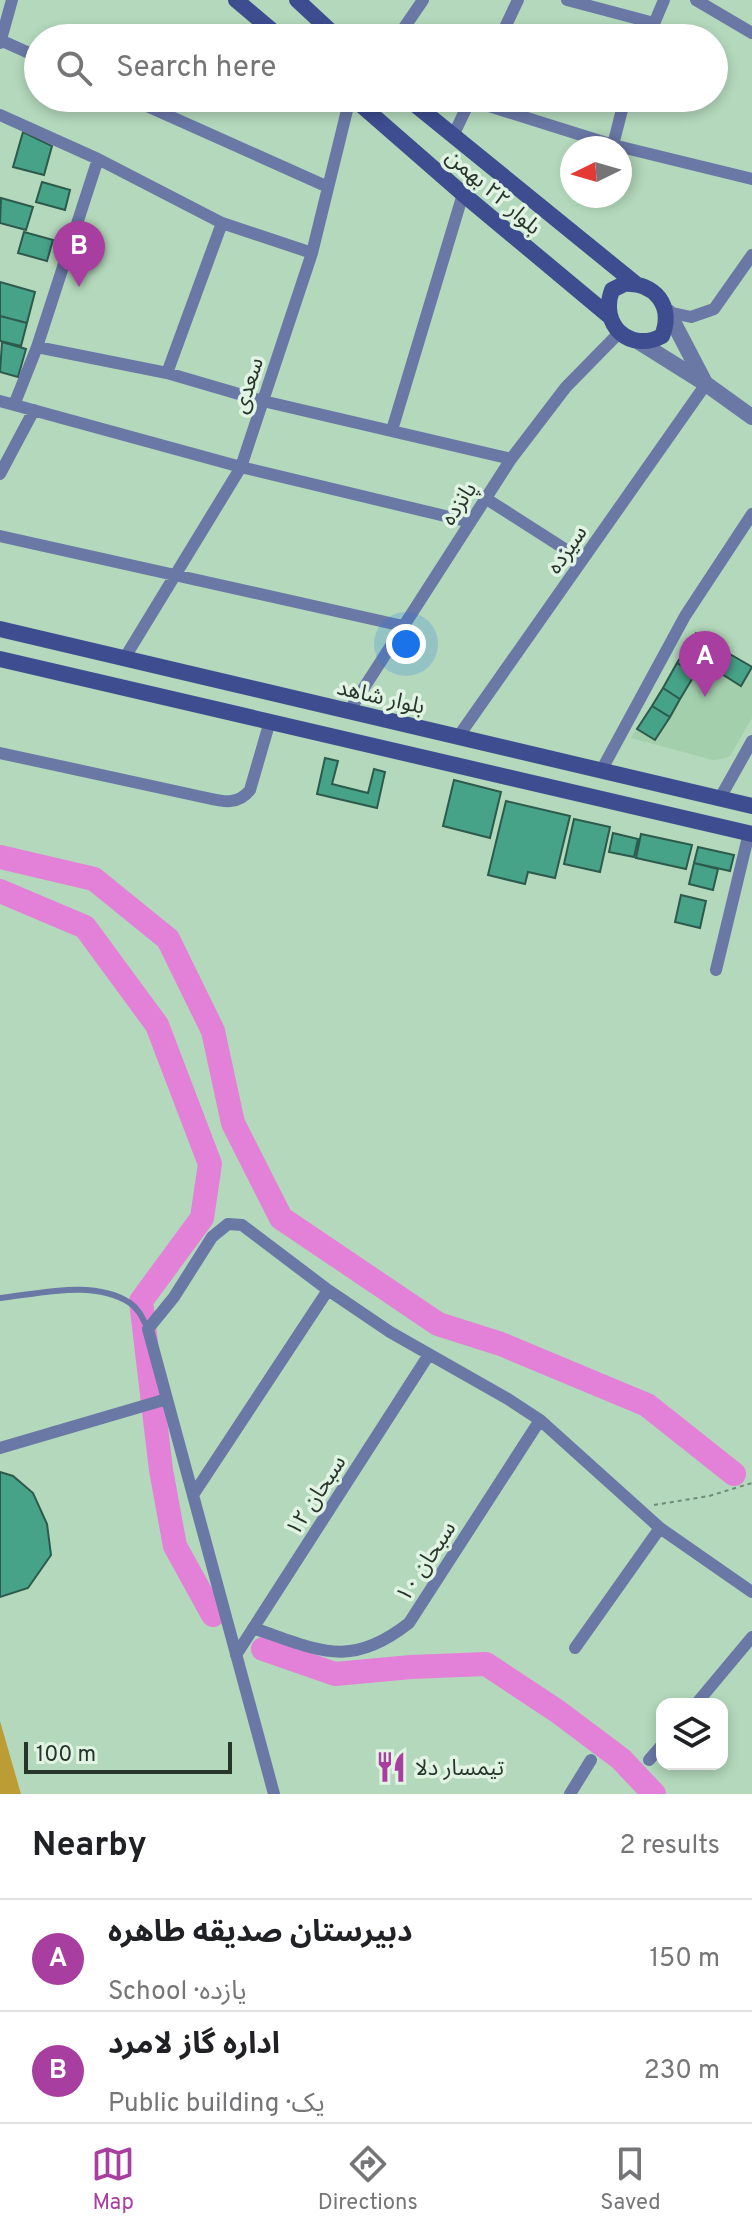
<!DOCTYPE html>
<meta charset="utf-8">
<style>
:root{--surface:#fff;--page:#f2f2f2;--text:#202124;--muted:#757577;--line:#e0e0e0;--accent:#a83e9f}
body{margin:0;font-family:Overpass,"Noto Sans Arabic",sans-serif;background:var(--page);color:var(--text)}
.controls{position:absolute;right:24px;bottom:24px;display:grid;overflow:hidden;border-radius:16px;box-shadow:0 4px 12px #0003}
.controls button{width:72px;height:72px;display:grid;place-items:center;padding:0;border:0;border-bottom:2px solid var(--line);background:var(--surface);color:var(--text);font:40px sans-serif}
.compass{position:absolute;left:560px;top:136px;width:72px;height:72px;border-radius:50%;background:var(--surface);box-shadow:0 4px 12px #0003;rotate:265deg}
.scale{position:absolute;left:24px;bottom:20px;width:208px;box-sizing:border-box;padding-left:8px;border:4px solid #27362b;border-top:0;font-size:22px;line-height:28px;white-space:nowrap;color:#27362b;-webkit-text-stroke:6px #e1f4e4;paint-order:stroke}
.you{position:absolute;left:406px;top:644px;width:28px;height:28px;margin:-20px;border:6px solid #fff;border-radius:50%;background:#1a73e8;box-shadow:0 0 0 12px #1a73e833}
.badge{display:grid;place-items:center;width:52px;height:52px;border-radius:50%;background:var(--accent);color:#fff;font-size:26px;font-weight:700}
.pin{position:absolute;translate:-50% -66px;filter:drop-shadow(0 2px 4px #0008)}
.pin::after{content:'';position:absolute;top:42px;width:28px;height:24px;background:inherit;clip-path:polygon(0 0,100% 0,50% 100%)}
.list{margin:0;padding:0;list-style:none}
h2{display:flex;justify-content:space-between;align-items:center;height:104px;margin:0;padding:0 32px;font-size:34px}
h2 small{font-size:26px;font-weight:400;color:var(--muted)}
.list li{display:grid;grid-template-columns:52px 1fr auto;gap:24px;align-items:center;box-sizing:border-box;height:112px;padding:0 32px;border-top:2px solid var(--line)}
.list b{display:block;font-size:30px;white-space:nowrap}
.list p{margin:0;font-size:26px;white-space:nowrap;color:var(--muted)}
.list em{font-size:26px;font-style:normal;color:var(--muted)}
.icon{flex:none;width:44px;height:44px;fill:none;stroke:currentColor;stroke-width:2;stroke-linecap:round;stroke-linejoin:round}
.map{position:relative;flex:none;width:752px;height:1794px;overflow:hidden}
.search{position:absolute;background:var(--surface);box-shadow:0 4px 12px #0003;left:24px;right:24px;top:24px;height:88px;display:flex;align-items:center;gap:20px;box-sizing:border-box;padding:0 28px;border-radius:44px;color:var(--muted);font-size:30px}
.sheet{height:328px;background:var(--surface)}
nav{display:flex;justify-content:space-around;align-items:center;box-sizing:border-box;height:112px;border-top:2px solid var(--line);background:var(--surface);font-size:22px;color:var(--muted)}
nav a{display:grid;justify-items:center;gap:4px}
nav .on{color:var(--accent)}
.map>svg:first-child{display:block}
.built{fill:#a3cfad}
.green{fill:#bc9c35}
.lines{fill:none;stroke-linecap:round;stroke-linejoin:round}
.river{stroke:#e380d8;stroke-width:24}
.building{fill:#47a388;stroke:#2d5a4c;stroke-width:2}
.path{stroke:#6f8a76;stroke-width:2;stroke-dasharray:4 4;stroke-linecap:butt}
.service{stroke:#6a78a6;stroke-width:6}
.minor{stroke:#6a78a6;stroke-width:12}
.tertiary{stroke:#6a78a6;stroke-width:16}
.secondary{stroke:#3d4d8f;stroke-width:16}
.labels{text-anchor:middle;stroke-width:7;stroke-linejoin:round;paint-order:stroke}
.street-label{font-size:22px;fill:#27362b;stroke:#e1f4e4}
.poi-label{font-size:22px;fill:#27362b;stroke:#e1f4e4;text-anchor:start}
</style>
<div class="map">
<svg width="752" height="1794" viewBox="0 0 752 1794">
<rect width="100%" height="100%" fill="#b3d8bb"/>
<path class="built" d="M 696,633 L 752,667 L 752,718 L 730,756 L 722,759 L 713,760 L 631,738 Z"/>
<path class="green" d="M 0,1721 L 21,1794 L 0,1794 Z"/>
<g class="lines">
<path class="river" d="M 0,857 L 94,879 L 168,939 L 213,1031 L 233,1123 L 281,1218 L 438,1324 L 501,1344 L 647,1405 L 734,1474
M 0,891 L 85,927 L 157,1025 L 210,1164 L 202,1218 L 141,1301 L 161,1470 L 175,1546 L 213,1615
M 263,1649 L 335,1674 L 411,1667 L 486,1664 L 557,1711 L 621,1759 L 654,1794"/>
</g>
<path class="building" d="M 23,132 L 52,146 L 44,175 L 13,167 Z
M 42,182 L 70,190 L 65,210 L 36,202 Z
M 1,198 L 33,207 L 26,230 L 0,223 Z
M 24,232 L 53,240 L 47,261 L 18,253 Z
M 0,282 L 35,292 L 27,323 L 0,316 Z
M 0,316 L 27,323 L 21,346 L 0,341 Z
M 2,342 L 26,349 L 18,377 L 0,372 Z
M 696,633 L 728,653 L 717,671 L 698,676 L 677,663 Z
M 728,653 L 752,667 L 741,686 L 717,671 Z
M 677,663 L 695,674 L 680,699 L 663,688 Z
M 663,688 L 680,699 L 670,717 L 652,706 Z
M 652,706 L 670,717 L 655,740 L 637,729 Z
M 325,758 L 338,761 L 332,784 L 368,793 L 374,769 L 385,772 L 377,808 L 317,794 Z
M 454,780 L 501,792 L 490,838 L 443,826 Z
M 506,801 L 570,816 L 555,878 L 528,872 L 525,884 L 488,875 Z
M 574,819 L 610,827 L 600,872 L 564,864 Z
M 613,833 L 638,839 L 634,857 L 609,852 Z
M 641,834 L 692,845 L 686,869 L 636,858 Z
M 698,847 L 734,855 L 730,871 L 694,863 Z
M 694,863 L 718,869 L 713,890 L 689,884 Z
M 681,895 L 706,901 L 700,928 L 675,922 Z
M 0,1472 L 13,1476 L 33,1493 L 47,1524 L 51,1555 L 28,1588 L 0,1597 Z"/>
<g class="lines">
<path class="path" d="M 654,1505 L 709,1496 L 752,1483"/>
<path class="service" d="M 0,1298 C 39,1294 94,1279 130,1303 C 139,1309 143,1319 148,1329"/>
<path class="minor" d="M 567,0 L 654,23
M 696,0 L 752,33
M 397,38 L 423,0
M 500,38 L 518,0
M 648,38 L 664,0
M 0,40 L 38,57
M 0,43 L 12,0
M 129,98 L 328,187
M 470,100 L 613,145 L 752,179
M 0,115 L 98,159 L 222,223 L 312,253
M 453,136 L 471,98
M 613,145 L 625,98
M 668,312 L 691,317 L 714,309 L 752,255
M 37,347 L 167,373 L 263,401 L 511,459
M 167,373 L 222,223
M 0,401 L 241,467 L 470,522
M 14,405 L 37,347 L 98,159
M 392,430 L 463,194
M 0,474 L 34,410
M 485,498 L 582,560
M 0,536 L 403,626
M 124,659 L 241,467 L 312,253 L 350,98
M 349,711 L 511,459 L 566,387 L 620,332
M 458,737 L 706,384
M 0,753 L 207,798 C 224,802 238,805 250,790 L 270,721
M 601,771 L 685,616 L 752,514
M 720,798 L 752,741
M 716,970 L 749,833
M 0,1448 L 167,1399
M 193,1495 L 328,1290
M 253,1628 C 319,1650 349,1670 409,1623 L 540,1420
M 575,1648 L 660,1528
M 236,1655 L 428,1356
M 696,1704 L 752,1637
M 649,1760 L 662,1745
M 274,1794 L 148,1329 L 174,1297 L 212,1237 L 228,1224 L 242,1225 L 328,1290 L 390,1332 L 508,1399 L 540,1420 L 660,1528 L 752,1592
M 570,1794 L 591,1760"/>
<path class="tertiary" d="M 668,312 L 705,383
M 639,342 L 706,384 L 752,417"/>
<path class="secondary" d="M 236,0 L 281,38
M 297,0 L 338,38
M 353,98 L 463,194 L 608,315
M 407,98 L 636,284
M 624,284 C 655,282 674,306 662,336 C 630,353 599,325 612,290 Z
M 0,629 L 752,806
M 0,659 L 752,834"/>
</g>
<defs>
<symbol id="restaurant-bare" viewBox="-9 -9 18 18"><path d="M-5-6h1v4h1v-4h1v4h1v-4h1v5L-1.5 .5V6h-2V.5L-5-1ZM5-6V6H3V1.5H1.5Q1.5-4 5-6Z" fill="#a83e9f" stroke="#e1f4e4" stroke-width="2.5" paint-order="stroke"/></symbol>
</defs>
<g fill-rule="evenodd">
<use href="#restaurant-bare" x="369" y="1745" width="44" height="44"/>
</g>
<g class="labels">
<g class="street-label">
<text transform="translate(494 191) rotate(41)" y="8">بلوار ۲۲ بهمن</text>
<text transform="translate(247 385) rotate(-72)" y="8">سعدی</text>
<text transform="translate(458 503) rotate(-57)" y="8">پانزده</text>
<text transform="translate(566 549) rotate(-55)" y="8">سیزده</text>
<text transform="translate(381 696) rotate(13)" y="8">بلوار شاهد</text>
<text transform="translate(315 1495) rotate(-57)" y="8">سبحان ۱۲</text>
<text transform="translate(425 1561) rotate(-57)" y="8">سبحان ۱۰</text>
</g>
<g class="poi-label">
<text x="415" y="1775">تیمسار دلا</text>
</g>
</g>
</svg>
<div class="controls">
<button><svg class="icon" aria-label="layers" viewBox="0 0 24 24"><path d="M12 4l9 5-9 5-9-5zM3 14l9 5 9-5"/></svg></button>
</div>
<svg class="compass" viewBox="-18 -18 36 36"><path d="M0-13l5 13h-10z" fill="#e53935"/><path d="M0 13l5-13h-10z" fill="#757577"/></svg>
<div class="scale">100 m</div>
<div class="you"></div>
<div class="pin badge" style="left:705px;top:697px">A</div>
<div class="pin badge" style="left:79px;top:287px">B</div>
<div class="search"><svg class="icon" aria-label="search" viewBox="0 0 24 24"><circle cx="10" cy="10" r="6"/><path d="M15 15l6 6"/></svg>Search here</div>
</div>
<section class="sheet">
<h2>Nearby<small>2 results</small></h2>
<ul class="list">
<li><span class="badge">A</span><div><b>دبیرستان صدیقه طاهره</b><p>School · یازده</p></div><em>150 m</em></li>
<li><span class="badge">B</span><div><b>اداره گاز لامرد</b><p>Public building · یک</p></div><em>230 m</em></li>
</ul>
</section>
<nav>
<a class="on"><svg class="icon" aria-label="map" viewBox="0 0 24 24"><path d="M3 6l6-2 6 2 6-2v14l-6 2-6-2-6 2zM9 4v14M15 6v14"/></svg>Map</a>
<a><svg class="icon" aria-label="directions" viewBox="0 0 24 24"><path d="M12 3l9 9-9 9-9-9zM9 14v-3h6M13 9l2 2-2 2"/></svg>Directions</a>
<a><svg class="icon" aria-label="saved" viewBox="0 0 24 24"><path d="M7 4h10v16l-5-4-5 4z"/></svg>Saved</a>
</nav>
